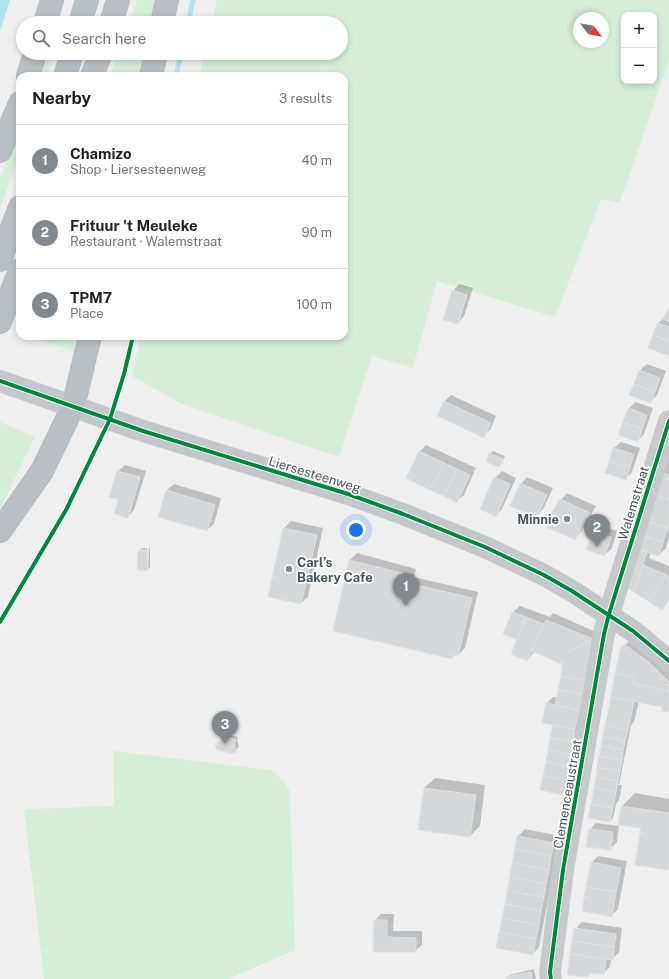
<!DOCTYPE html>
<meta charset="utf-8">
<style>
:root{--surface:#fff;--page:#f6f6f6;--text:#202124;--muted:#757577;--line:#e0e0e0;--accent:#828a8f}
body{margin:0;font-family:"Public Sans",sans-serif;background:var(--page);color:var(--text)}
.controls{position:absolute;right:12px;top:12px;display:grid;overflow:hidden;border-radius:8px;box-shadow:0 2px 6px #0003}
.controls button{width:36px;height:36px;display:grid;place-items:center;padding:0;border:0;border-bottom:1px solid var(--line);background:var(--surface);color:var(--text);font:20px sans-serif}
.compass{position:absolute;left:573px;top:12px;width:36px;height:36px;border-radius:50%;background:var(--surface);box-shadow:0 2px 6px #0003;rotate:121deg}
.you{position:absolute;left:356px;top:530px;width:14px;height:14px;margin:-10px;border:3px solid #fff;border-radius:50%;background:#1a73e8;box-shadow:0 0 0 6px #1a73e833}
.badge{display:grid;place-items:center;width:26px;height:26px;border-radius:50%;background:var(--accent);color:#fff;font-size:13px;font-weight:700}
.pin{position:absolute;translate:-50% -33px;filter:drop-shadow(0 1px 2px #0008)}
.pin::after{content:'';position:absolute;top:21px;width:14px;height:12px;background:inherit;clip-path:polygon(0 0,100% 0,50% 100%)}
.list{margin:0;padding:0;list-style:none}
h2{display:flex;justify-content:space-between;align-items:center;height:52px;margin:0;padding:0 16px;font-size:17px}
h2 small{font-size:13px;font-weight:400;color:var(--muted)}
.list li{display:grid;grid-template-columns:26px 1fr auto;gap:12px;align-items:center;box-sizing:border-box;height:72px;padding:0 16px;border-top:1px solid var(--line)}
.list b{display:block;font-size:15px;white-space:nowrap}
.list p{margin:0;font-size:13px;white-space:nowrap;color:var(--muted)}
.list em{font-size:13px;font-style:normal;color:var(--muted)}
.icon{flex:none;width:22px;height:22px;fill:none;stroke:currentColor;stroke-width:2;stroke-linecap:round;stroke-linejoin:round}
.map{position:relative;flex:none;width:669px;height:979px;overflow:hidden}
.search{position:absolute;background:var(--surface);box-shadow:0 2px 6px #0003;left:16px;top:16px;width:332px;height:44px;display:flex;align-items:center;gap:10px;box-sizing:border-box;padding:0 14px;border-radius:22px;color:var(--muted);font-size:15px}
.panel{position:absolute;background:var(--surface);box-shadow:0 2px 6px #0003;left:16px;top:72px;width:332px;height:268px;border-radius:12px}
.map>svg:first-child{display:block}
.green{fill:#d4eeda;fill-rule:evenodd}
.water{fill:#aae6eb}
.shadow{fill:#0003}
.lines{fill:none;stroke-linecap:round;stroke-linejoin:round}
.stream{stroke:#aae6eb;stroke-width:5}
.building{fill:#d6d7d8;stroke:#e1e1e2}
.highway-casing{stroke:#b4babe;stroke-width:24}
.minor{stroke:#c7cacb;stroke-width:22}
.major{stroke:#c4c8ca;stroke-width:22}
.highway{stroke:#babfc3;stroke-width:22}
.cycleway-casing{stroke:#fff;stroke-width:6}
.cycleway{stroke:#00873e;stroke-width:4}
.poi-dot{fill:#828a8f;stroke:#fff;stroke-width:1.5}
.labels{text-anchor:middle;stroke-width:3.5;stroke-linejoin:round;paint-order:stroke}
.street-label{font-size:13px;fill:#47545b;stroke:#fff}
.poi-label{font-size:13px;font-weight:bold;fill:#47545b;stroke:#fff;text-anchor:end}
</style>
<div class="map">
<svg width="669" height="979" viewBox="0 0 669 979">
<rect width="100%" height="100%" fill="#f0efef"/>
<path class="green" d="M 137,0 L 156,0 L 151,23 L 129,23 Z
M 217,0 L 669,0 L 669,61 L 620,202 L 601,200 L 555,317 L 437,281 L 413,368 L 372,356 L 339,457 L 182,404 L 132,376 L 141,336 L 344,336 L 344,76 L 199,76 L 205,53 L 341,53 L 341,23 L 212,23 ZM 624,15 L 654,15 L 654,81 L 624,81 ZM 579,18 L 603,18 L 603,42 L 579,42 Z
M 42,53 L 55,53 L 47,76 L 35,76 Z
M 118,53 L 144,53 L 139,76 L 110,76 Z
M 20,124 L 20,153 L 0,209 L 0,177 L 11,152 Z
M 29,336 L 76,336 L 73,351 Z
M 0,422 L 35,437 L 0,509 Z
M 113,751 L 271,770 L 284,782 L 290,792 L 295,950 L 228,979 L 44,979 L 24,809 L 114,806 Z"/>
<path class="water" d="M 0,0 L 10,0 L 0,31 Z"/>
<path class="shadow" d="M 459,284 L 473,288 L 464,316 L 458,323 L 453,291 Z
M 669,308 L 669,355 L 658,323 L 665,317 Z
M 647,364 L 666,371 L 657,395 L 650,402 L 631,394 L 640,370 Z
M 451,395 L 496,416 L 490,430 L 483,436 L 444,402 Z
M 635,402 L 653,408 L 644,434 L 637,441 L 629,409 Z
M 621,442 L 640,448 L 632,472 L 625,479 L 607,473 L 614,448 Z
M 426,445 L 476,468 L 464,495 L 457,501 L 407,478 L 420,451 Z
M 669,449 L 669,537 L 666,548 L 659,555 L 651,552 L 649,558 L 669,566 L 669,601 L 661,609 L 627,587 Z
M 493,451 L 505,456 L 502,463 L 499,466 L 490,454 Z
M 125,465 L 146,471 L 134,510 L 128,516 L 120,499 L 111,496 L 118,471 Z
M 502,471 L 516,478 L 502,509 L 496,515 L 481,509 L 495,478 Z
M 527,477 L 553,488 L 543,509 L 537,516 L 521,484 Z
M 174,484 L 221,498 L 214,524 L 207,530 L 160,516 L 167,490 Z
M 567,493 L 596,506 L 581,532 L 575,539 L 561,500 Z
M 291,521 L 323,528 L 308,597 L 301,603 L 269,596 L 284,528 Z
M 597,525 L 617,531 L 612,548 L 605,555 L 591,540 L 590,532 Z
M 142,548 L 147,548 L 146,568 L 148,568 L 149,548 L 150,548 L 150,567 L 147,570 L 139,551 Z
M 357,553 L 416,569 L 414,577 L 478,592 L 465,648 L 458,655 L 455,654 L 452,658 L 334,630 L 350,560 Z
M 520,606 L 550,617 L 553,613 L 598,633 L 568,773 L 571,774 L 568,787 L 562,794 L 554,725 L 547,703 L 553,697 L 557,697 L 566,658 L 561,663 L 535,651 L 527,660 L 518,639 L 505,634 L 513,612 Z
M 629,641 L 669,669 L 669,711 L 664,706 L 639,701 L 634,722 L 631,725 L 619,785 L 622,785 L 619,800 L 616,804 L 613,818 L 610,821 L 622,648 Z
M 226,734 L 238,737 L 237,741 L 239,746 L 235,752 L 217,744 Z
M 435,778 L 485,785 L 480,826 L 470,836 L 424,788 Z
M 635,793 L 669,799 L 669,869 L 642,827 L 621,807 Z
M 596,823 L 619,826 L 617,842 L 610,849 L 590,830 Z
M 525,829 L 560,836 L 539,947 L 533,954 L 498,947 L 518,836 Z
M 598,856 L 627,861 L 618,909 L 611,916 L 591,863 Z
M 381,914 L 394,914 L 393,931 L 422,931 L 422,945 L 415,951 L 374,951 L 375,920 Z
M 582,922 L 622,928 L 619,953 L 611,959 L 610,967 L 603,973 L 592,972 L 588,976 L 575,929 Z
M 534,969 L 536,979 L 507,979 L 510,975 Z"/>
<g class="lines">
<path class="stream" d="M 188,23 L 193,0
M 176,76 L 181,53"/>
</g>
<path class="building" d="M 452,290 L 467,295 L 458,324 L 443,320 Z
M 668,309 L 669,309 L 669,322 L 663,319 Z
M 657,323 L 669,327 L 669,341 L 653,335 Z
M 653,335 L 669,341 L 669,356 L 648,348 Z
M 639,370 L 660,378 L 655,392 L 634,384 Z
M 634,384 L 655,392 L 651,403 L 629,395 Z
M 444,401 L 491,423 L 484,438 L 437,416 Z
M 628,408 L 647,415 L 642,429 L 623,422 Z
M 623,422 L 642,429 L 638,442 L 618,435 Z
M 613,448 L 634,454 L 630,467 L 609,461 Z
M 419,451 L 444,463 L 430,490 L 406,478 Z
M 489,453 L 503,459 L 499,467 L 486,462 Z
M 609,461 L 630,467 L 626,480 L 605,473 Z
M 444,463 L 457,469 L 444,496 L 430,490 Z
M 457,469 L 470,475 L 457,503 L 444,496 Z
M 117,471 L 140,477 L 128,518 L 114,514 L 118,500 L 109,497 Z
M 660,472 L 669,475 L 669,500 L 653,495 Z
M 494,477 L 510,484 L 496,517 L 480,509 Z
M 520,483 L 547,495 L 537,517 L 510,506 Z
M 166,490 L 215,505 L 207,531 L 158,517 Z
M 653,495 L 669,500 L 669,523 L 668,528 L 645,521 Z
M 560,499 L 590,513 L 575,540 L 544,526 Z
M 645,521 L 668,528 L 663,542 L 641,535 Z
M 283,528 L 317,535 L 301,604 L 268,597 Z
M 589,531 L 611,537 L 605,556 L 586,550 L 590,540 L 587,539 Z
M 641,535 L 663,542 L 659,556 L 637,549 Z
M 637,549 L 647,552 L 634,592 L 626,587 Z
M 138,550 L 148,550 L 147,571 L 137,570 Z
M 349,560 L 410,575 L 408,583 L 472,598 L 458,656 L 453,655 L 452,659 L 333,631 Z
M 643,565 L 667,575 L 648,601 L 634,592 Z
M 667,575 L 669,577 L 669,600 L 662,610 L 648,601 Z
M 512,612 L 526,617 L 517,640 L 503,634 Z
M 526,617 L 544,624 L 527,661 L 511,654 Z
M 546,620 L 593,639 L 565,653 L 561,664 L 532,651 Z
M 591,641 L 585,681 L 561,676 L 562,665 L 567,653 Z
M 625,645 L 649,662 L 669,682 L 669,692 L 633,683 L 634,677 L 615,673 L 621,647 Z
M 615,673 L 634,677 L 633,683 L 669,692 L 669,712 L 662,711 L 662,707 L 611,697 Z
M 561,676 L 585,681 L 582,694 L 558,690 Z
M 558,690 L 582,694 L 579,710 L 555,705 Z
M 611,697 L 634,701 L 628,730 L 605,725 Z
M 546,703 L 579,710 L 575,729 L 542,723 Z
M 553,725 L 575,729 L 573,742 L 550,738 Z
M 605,725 L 628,730 L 625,741 L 603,736 Z
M 222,736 L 236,740 L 234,745 L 236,750 L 235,753 L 230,753 L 218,750 L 215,747 L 216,744 L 221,741 Z
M 603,736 L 625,741 L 623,750 L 601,746 Z
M 550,738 L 573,742 L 570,755 L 548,750 Z
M 601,746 L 623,750 L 622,760 L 599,756 Z
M 548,750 L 570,755 L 568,767 L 546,762 Z
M 599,756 L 622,760 L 620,771 L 597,767 Z
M 546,762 L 568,767 L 565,780 L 543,776 Z
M 597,767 L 620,771 L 618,781 L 596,777 Z
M 543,776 L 565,780 L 562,795 L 540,790 Z
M 596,777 L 618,781 L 616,792 L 594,788 Z
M 424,788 L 476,795 L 470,837 L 418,830 Z
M 594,788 L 616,792 L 613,808 L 591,804 Z
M 591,804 L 613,808 L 610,822 L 588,818 Z
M 621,806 L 669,813 L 669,870 L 635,865 L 641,828 L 618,825 Z
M 589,829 L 613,832 L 611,850 L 586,847 Z
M 517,836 L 554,843 L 551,856 L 515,849 Z
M 515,849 L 551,856 L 549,870 L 512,863 Z
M 591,862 L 621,868 L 616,892 L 586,887 Z
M 512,863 L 549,870 L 546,884 L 510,877 Z
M 510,877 L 546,884 L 544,897 L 507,891 Z
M 586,887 L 616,892 L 612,917 L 582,911 Z
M 507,891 L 544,897 L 541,911 L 505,904 Z
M 505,904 L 541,911 L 539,925 L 502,918 Z
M 502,918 L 539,925 L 536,939 L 499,932 Z
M 374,920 L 387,920 L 387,937 L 416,938 L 416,952 L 373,952 Z
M 574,928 L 616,934 L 614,947 L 572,941 Z
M 499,932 L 536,939 L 533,955 L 496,948 Z
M 572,941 L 614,947 L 613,960 L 570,954 Z
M 570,954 L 606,959 L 604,974 L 590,973 L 588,977 L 567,975 Z
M 531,972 L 532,979 L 506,979 L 506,977 Z"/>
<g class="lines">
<defs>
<path id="highway" d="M 45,23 L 52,0
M 80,23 L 87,0
M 111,23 L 118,0
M 162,23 L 167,0
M 28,76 L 35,53
M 65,76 L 72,53
M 92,76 L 101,53
M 151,76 L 156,53
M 0,151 L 20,103
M 0,260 L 20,207
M 0,322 L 20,270
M 0,531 L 42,471 L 73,407 L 90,336"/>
</defs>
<use href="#highway" class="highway-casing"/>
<path class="minor" d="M 551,979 L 550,972 L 563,870 L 604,634 L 609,614 L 669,421"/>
<path class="major" d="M 0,381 L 143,431 L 348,494 L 403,514 L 485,547 L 544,575 L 572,591 L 633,631 L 669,661"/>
<use href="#highway" class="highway"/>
<defs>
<path id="cycleway" d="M 0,381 L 143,431 L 348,494 L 403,514 L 485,547 L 544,575 L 572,591 L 633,631 L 669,661
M 0,622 L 66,510 L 110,419 L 124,374 L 133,336
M 551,979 L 550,972 L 563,870 L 604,634 L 609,614 L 669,421"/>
</defs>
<use href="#cycleway" class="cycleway-casing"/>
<use href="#cycleway" class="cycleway"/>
</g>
<g class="poi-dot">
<circle cx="567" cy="519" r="4"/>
<circle cx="289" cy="569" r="4"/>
</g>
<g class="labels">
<g class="street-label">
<text transform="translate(315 474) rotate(17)" y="5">Liersesteenweg</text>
<text transform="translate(633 503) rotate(-73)" y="5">Walemstraat</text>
<text transform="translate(567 794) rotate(-80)" y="5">Clemenceaustraat</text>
</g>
<g class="poi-label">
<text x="559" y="524">Minnie</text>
<text x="297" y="567" text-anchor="start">Carl’s<tspan x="297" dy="15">Bakery Cafe</tspan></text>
</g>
</g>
</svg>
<div class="controls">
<button>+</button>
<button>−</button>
</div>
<svg class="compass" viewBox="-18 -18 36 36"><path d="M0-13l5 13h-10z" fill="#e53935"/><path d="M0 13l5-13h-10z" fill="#757577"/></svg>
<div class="you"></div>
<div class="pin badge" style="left:406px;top:606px">1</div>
<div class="pin badge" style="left:597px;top:547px">2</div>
<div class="pin badge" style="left:225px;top:744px">3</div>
<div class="search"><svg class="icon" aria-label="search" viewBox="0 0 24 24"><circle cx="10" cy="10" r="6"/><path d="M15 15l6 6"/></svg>Search here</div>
<section class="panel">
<h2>Nearby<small>3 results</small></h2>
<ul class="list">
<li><span class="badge">1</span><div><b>Chamizo</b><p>Shop · Liersesteenweg</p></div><em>40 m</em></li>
<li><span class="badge">2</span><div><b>Frituur 't Meuleke</b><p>Restaurant · Walemstraat</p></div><em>90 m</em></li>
<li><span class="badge">3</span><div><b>TPM7</b><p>Place</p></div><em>100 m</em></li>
</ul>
</section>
</div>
